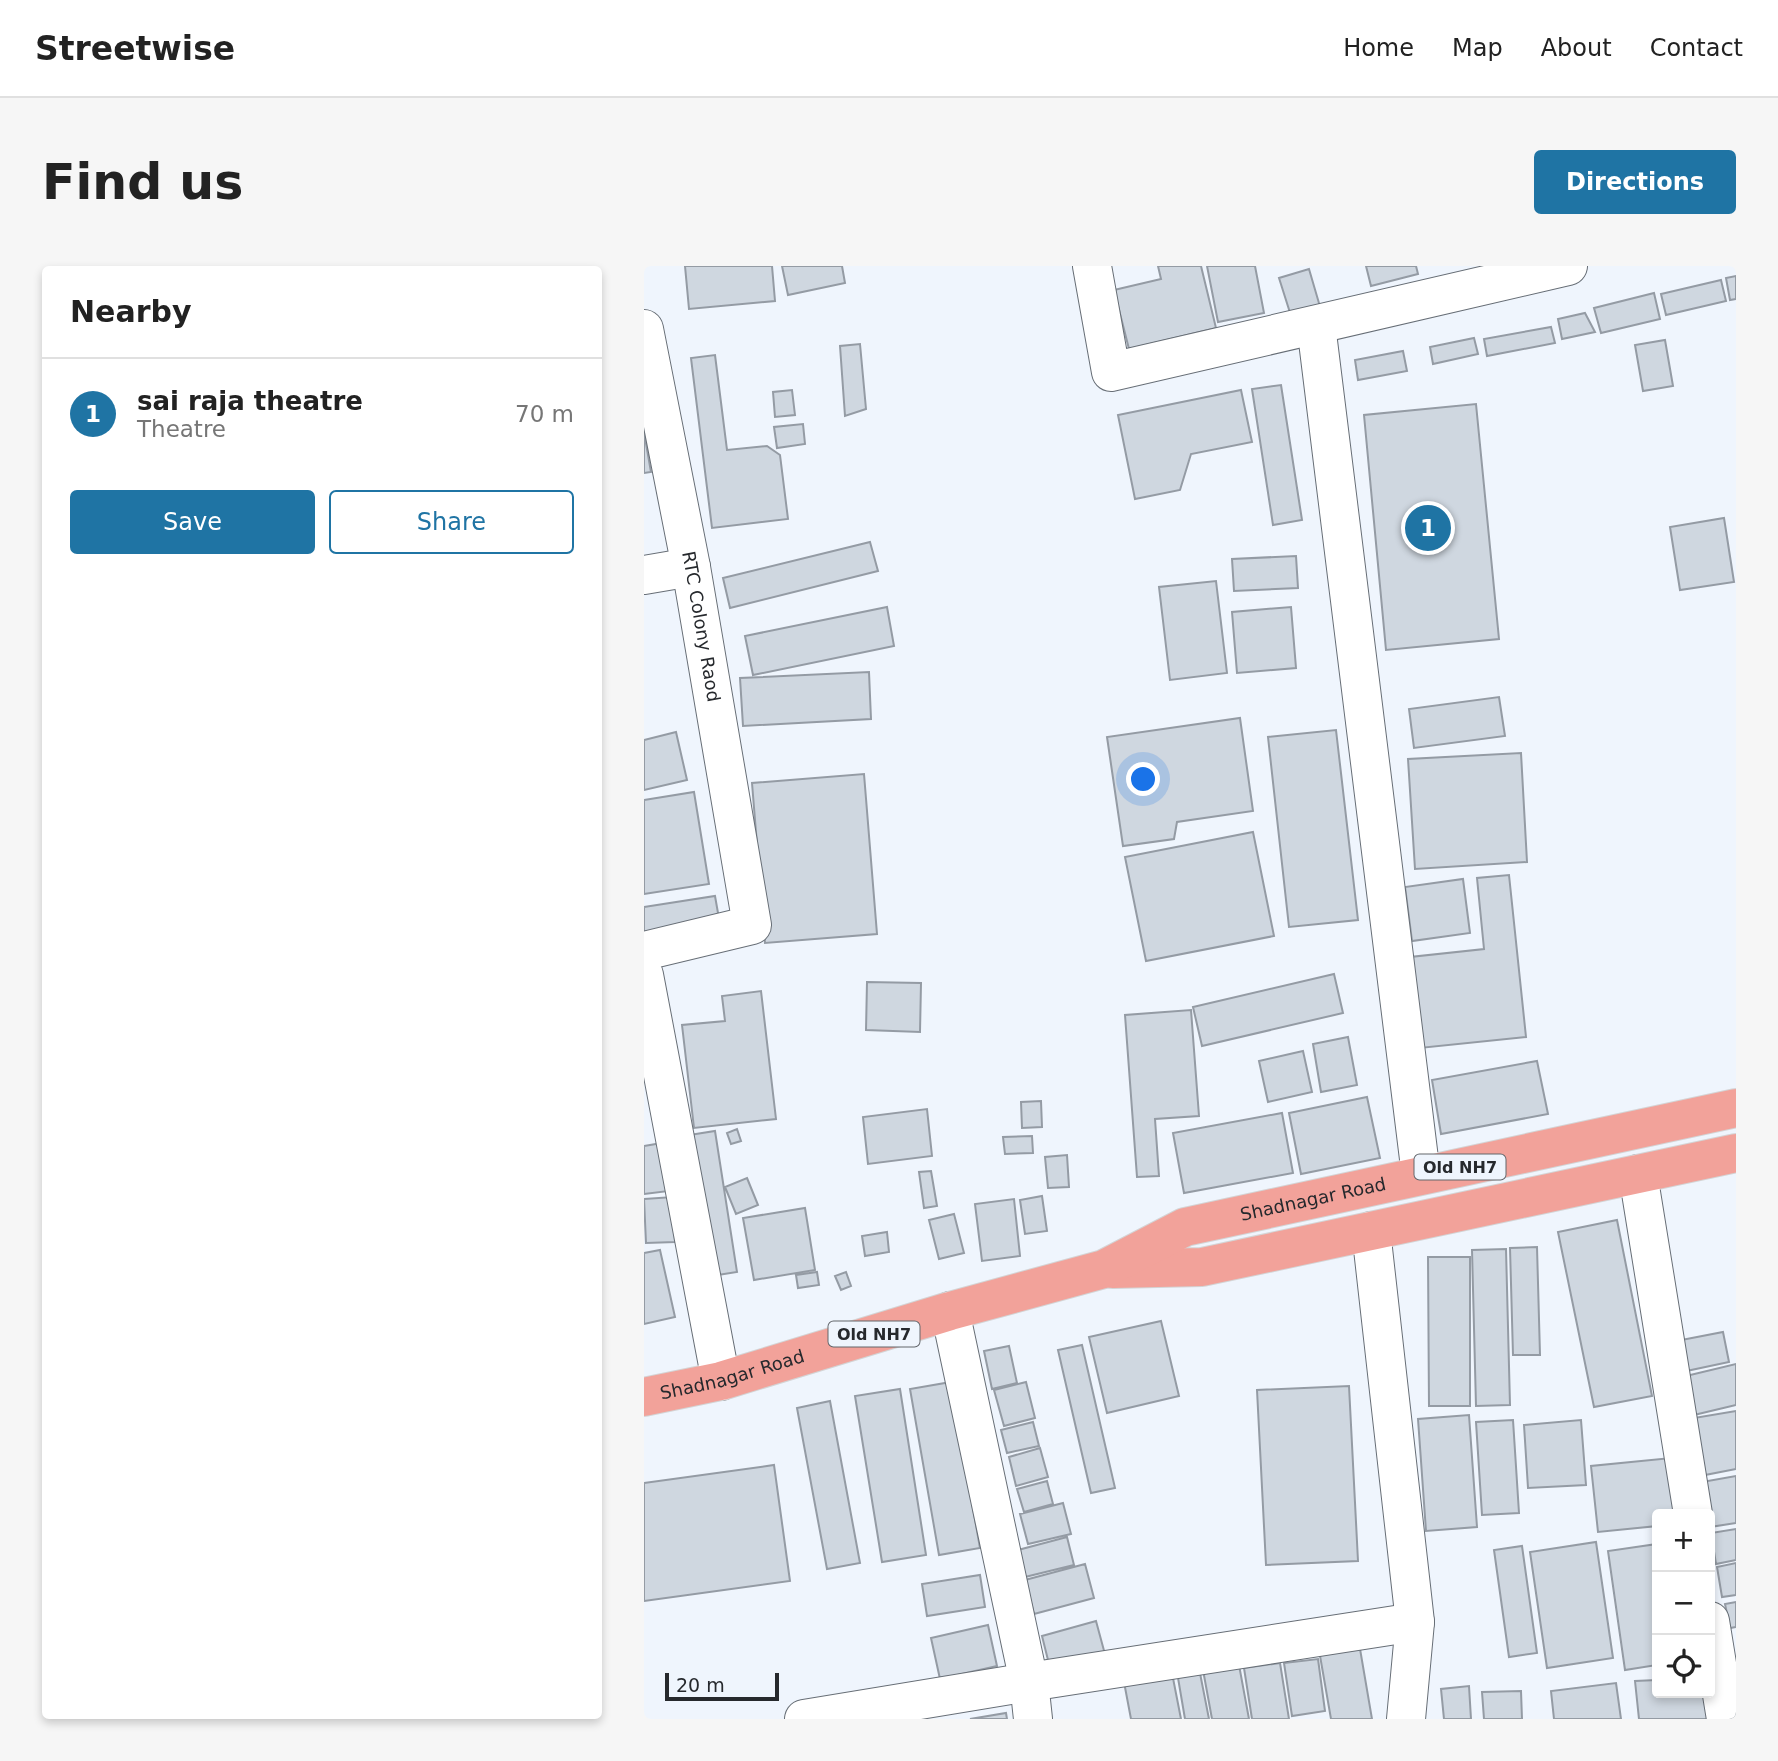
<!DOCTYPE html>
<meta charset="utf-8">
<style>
:root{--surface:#fff;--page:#f6f6f6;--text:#222;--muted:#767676;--line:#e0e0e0;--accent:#1f74a4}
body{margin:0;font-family:"DejaVu Sans",sans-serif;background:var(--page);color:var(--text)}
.controls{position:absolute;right:21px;bottom:21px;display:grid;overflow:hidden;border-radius:7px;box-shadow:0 4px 10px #0003}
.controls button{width:63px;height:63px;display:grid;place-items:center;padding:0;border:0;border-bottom:2px solid var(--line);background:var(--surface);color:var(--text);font:35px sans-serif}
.scale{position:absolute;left:21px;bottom:18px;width:114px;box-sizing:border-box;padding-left:7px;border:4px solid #26292d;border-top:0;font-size:19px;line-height:24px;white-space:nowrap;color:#26292d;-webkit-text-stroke:5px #eff5fd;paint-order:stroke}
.you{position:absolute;left:500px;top:514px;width:24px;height:24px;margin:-18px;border:5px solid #fff;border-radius:50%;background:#1a73e8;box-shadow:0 0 0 10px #1a73e833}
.badge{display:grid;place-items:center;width:46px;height:46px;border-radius:50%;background:var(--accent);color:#fff;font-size:23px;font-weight:700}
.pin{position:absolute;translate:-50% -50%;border:4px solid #fff;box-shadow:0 2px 7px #0006}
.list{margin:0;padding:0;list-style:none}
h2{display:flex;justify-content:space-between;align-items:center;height:91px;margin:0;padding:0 28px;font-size:30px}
h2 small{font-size:23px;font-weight:400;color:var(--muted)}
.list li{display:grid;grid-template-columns:46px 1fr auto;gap:21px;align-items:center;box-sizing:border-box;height:112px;padding:0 28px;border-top:2px solid var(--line)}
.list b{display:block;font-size:26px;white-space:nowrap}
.list p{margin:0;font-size:23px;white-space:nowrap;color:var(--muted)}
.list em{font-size:23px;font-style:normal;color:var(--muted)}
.actions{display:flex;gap:14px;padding:21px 28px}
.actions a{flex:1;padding:16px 0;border:2px solid var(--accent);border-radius:7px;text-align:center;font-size:24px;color:var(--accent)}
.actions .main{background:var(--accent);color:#fff}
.icon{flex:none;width:38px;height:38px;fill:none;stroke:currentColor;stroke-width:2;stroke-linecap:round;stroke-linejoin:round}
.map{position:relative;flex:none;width:1092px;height:1453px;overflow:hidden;border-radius:7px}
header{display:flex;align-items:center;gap:42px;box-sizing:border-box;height:98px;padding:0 35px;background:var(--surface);border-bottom:2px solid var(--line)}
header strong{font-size:33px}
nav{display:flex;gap:38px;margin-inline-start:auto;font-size:24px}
.intro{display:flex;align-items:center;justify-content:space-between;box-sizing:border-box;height:168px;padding:0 42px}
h1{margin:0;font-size:49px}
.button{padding:18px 32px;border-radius:7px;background:var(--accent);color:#fff;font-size:24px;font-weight:700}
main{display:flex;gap:42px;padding:0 42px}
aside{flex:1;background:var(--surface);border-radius:7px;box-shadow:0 4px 10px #0003}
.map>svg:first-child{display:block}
.building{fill:#cfd7e0;stroke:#949ba4;stroke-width:2}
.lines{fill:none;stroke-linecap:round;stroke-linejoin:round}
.minor-casing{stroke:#676e76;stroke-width:40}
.major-casing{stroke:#d4d4d5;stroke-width:40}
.minor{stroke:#fff;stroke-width:38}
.major{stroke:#f2a29a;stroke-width:38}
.labels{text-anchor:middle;stroke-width:5;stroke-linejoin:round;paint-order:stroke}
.shield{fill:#eff5fd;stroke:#62666b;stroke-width:2}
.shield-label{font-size:16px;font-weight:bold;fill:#26292d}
.street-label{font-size:18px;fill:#26292d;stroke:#eff5fd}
</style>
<header>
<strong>Streetwise</strong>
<nav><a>Home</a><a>Map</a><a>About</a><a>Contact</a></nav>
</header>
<div class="intro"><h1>Find us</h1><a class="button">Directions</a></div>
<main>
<aside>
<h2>Nearby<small></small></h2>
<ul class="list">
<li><span class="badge">1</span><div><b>sai raja theatre</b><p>Theatre</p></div><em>70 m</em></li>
</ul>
<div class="actions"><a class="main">Save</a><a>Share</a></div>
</aside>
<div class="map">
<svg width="1092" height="1453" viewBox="0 0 1092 1453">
<rect width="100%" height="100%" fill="#eff5fd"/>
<path class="building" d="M 41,0 L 128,0 L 131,35 L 45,43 Z
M 138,0 L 198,0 L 201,17 L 144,29 Z
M 514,0 L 557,0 L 572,62 L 485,83 L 470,24 L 517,13 Z
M 563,0 L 611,0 L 620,47 L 574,56 Z
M 722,0 L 772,0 L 774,8 L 727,20 Z
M 665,3 L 677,44 L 648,53 L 635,12 Z
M 1092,10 L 1092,33 L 1086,34 L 1082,12 Z
M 1077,14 L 1082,35 L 1022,49 L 1017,28 Z
M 1010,27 L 1016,53 L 957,67 L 950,42 Z
M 941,47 L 951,66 L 918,73 L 914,53 Z
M 907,61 L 911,77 L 843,90 L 840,73 Z
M 830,72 L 834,88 L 789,98 L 786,81 Z
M 1021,74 L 1029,120 L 999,125 L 991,79 Z
M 216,78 L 222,143 L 201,150 L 196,80 Z
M 759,85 L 763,105 L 714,114 L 711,94 Z
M 71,89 L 83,184 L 123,180 L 136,189 L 144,253 L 68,262 L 47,92 Z
M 637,119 L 658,254 L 629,259 L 608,123 Z
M 148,124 L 151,149 L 131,151 L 129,126 Z
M 597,124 L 608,176 L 547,188 L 536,224 L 491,233 L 474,149 Z
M 832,138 L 855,373 L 742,384 L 720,149 Z
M 159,158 L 161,178 L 133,182 L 130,161 Z
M 0,166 L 7,206 L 0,207 Z
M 1080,252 L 1090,316 L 1036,324 L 1026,261 Z
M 226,276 L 234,305 L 86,342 L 79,312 Z
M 652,290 L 654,322 L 590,325 L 588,293 Z
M 572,315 L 583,407 L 526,414 L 515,321 Z
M 243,341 L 250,380 L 109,409 L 101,370 Z
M 647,341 L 652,402 L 593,407 L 588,346 Z
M 225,406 L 227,453 L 99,460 L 96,412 Z
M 855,431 L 861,470 L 770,482 L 765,443 Z
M 596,452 L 609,545 L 533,556 L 530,573 L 479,580 L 463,471 Z
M 692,464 L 714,654 L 645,661 L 624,471 Z
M 32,466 L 43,514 L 0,524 L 0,474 Z
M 877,487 L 883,596 L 771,603 L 764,493 Z
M 220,508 L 233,668 L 121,677 L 108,517 Z
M 50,526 L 65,618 L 0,628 L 0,534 Z
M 609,566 L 630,670 L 502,695 L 481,591 Z
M 865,609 L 882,771 L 766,783 L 757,692 L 840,683 L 833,612 Z
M 819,613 L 826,667 L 768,675 L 761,621 Z
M 71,630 L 80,681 L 0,679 L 0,641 Z
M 690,708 L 699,747 L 558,780 L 549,741 Z
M 223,716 L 277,717 L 276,766 L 222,764 Z
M 117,725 L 132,853 L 50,862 L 38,759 L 81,755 L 78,730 Z
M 547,744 L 555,850 L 511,853 L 515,910 L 493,911 L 481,749 Z
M 704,771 L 713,819 L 677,826 L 669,778 Z
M 659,785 L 668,826 L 624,836 L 615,795 Z
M 893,795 L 904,848 L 797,868 L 788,814 Z
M 723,831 L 736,892 L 657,908 L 645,847 Z
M 397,835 L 398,861 L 378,862 L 377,836 Z
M 283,843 L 288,890 L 224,898 L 219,851 Z
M 638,847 L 649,907 L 540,927 L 529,867 Z
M 93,863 L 97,875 L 87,878 L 83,867 Z
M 71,865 L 93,1006 L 61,1011 L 39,870 Z
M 388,870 L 389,887 L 361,888 L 359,871 Z
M 18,877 L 25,925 L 0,928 L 0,880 Z
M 423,889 L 425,921 L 404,922 L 401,891 Z
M 287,905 L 293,940 L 280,942 L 275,906 Z
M 103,912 L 114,939 L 92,948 L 81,921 Z
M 398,930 L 403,965 L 381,968 L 376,934 Z
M 29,931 L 31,976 L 2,977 L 0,933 Z
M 370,933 L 376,990 L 338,995 L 331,938 Z
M 161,942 L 171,1004 L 110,1014 L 99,952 Z
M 310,948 L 320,987 L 295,993 L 285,954 Z
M 973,954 L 1008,1130 L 950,1141 L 914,966 Z
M 243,966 L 245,986 L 221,990 L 218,970 Z
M 893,981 L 896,1089 L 869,1089 L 866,982 Z
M 862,983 L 866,1139 L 832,1140 L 828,984 Z
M 16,984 L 31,1051 L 0,1058 L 0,987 Z
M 784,991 L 826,991 L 826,1140 L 785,1140 Z
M 173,1006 L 175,1019 L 154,1022 L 152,1009 Z
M 202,1006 L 207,1020 L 197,1024 L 191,1010 Z
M 517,1055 L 535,1130 L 463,1147 L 445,1071 Z
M 1079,1066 L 1085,1096 L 1033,1107 L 1027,1076 Z
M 438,1079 L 471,1222 L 447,1227 L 414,1084 Z
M 365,1080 L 373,1117 L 348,1123 L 340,1085 Z
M 1092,1098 L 1092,1139 L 1050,1149 L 1042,1110 Z
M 307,1116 L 336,1282 L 295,1289 L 266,1123 Z
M 382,1116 L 391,1152 L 360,1160 L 350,1124 Z
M 705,1120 L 714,1295 L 622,1299 L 613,1124 Z
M 256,1123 L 282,1289 L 238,1296 L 211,1130 Z
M 186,1135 L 216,1297 L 183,1303 L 153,1142 Z
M 1092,1145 L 1092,1203 L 1061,1209 L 1050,1152 Z
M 825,1149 L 833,1261 L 782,1265 L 774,1153 Z
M 869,1154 L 875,1247 L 838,1249 L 832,1156 Z
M 937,1154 L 942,1219 L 884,1222 L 880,1159 Z
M 389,1156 L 395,1180 L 363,1187 L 357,1164 Z
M 396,1182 L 404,1211 L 372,1220 L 365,1191 Z
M 1027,1192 L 1033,1248 L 1013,1248 L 1013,1260 L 954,1266 L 947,1200 Z
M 130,1199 L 146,1315 L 0,1335 L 0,1217 Z
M 1092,1210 L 1092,1257 L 1066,1261 L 1066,1248 L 1058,1216 Z
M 403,1215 L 409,1238 L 380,1246 L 373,1223 Z
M 419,1237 L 427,1268 L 384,1278 L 376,1248 Z
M 1092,1263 L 1092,1294 L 1072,1298 L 1067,1267 Z
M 423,1271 L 430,1299 L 381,1311 L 374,1284 Z
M 952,1276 L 969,1392 L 903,1402 L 886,1286 Z
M 1013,1278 L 1013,1399 L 981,1404 L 964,1285 Z
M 878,1280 L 893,1387 L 865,1391 L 850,1284 Z
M 1092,1297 L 1092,1329 L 1078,1331 L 1073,1301 Z
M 441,1298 L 450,1332 L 390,1348 L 381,1314 Z
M 336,1309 L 341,1341 L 283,1350 L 278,1318 Z
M 1092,1336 L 1092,1361 L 1086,1362 L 1081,1338 Z
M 452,1355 L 462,1392 L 407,1406 L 398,1370 Z
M 344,1359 L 353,1400 L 296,1413 L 287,1372 Z
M 715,1377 L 728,1453 L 687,1453 L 675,1384 Z
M 674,1393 L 681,1445 L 648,1450 L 640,1397 Z
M 636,1397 L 645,1453 L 608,1453 L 600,1402 Z
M 595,1399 L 605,1453 L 568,1453 L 559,1404 Z
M 555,1402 L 565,1453 L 541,1453 L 533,1406 Z
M 528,1407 L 537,1453 L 487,1453 L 480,1416 Z
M 1013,1414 L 1013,1427 L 1063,1427 L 1065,1453 L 995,1453 L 991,1415 Z
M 972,1417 L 977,1453 L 910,1453 L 907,1425 Z
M 825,1420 L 827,1453 L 800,1453 L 797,1423 Z
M 877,1425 L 878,1453 L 840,1453 L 838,1426 Z
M 362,1447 L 363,1453 L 326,1453 Z"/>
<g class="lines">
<defs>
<g id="minor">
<path d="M 448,0 L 467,106 L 924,0"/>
<path d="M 672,59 L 777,909"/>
<path id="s1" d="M 0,63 L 47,301 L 108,659 L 0,685"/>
<path d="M 0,309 L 47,301"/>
<path d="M 0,709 L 77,1115"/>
<path d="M 994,908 L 1049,1248"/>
<path d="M 727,965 L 771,1356 L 762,1453"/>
<path d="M 306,1045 L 385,1416 L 389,1453"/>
<path d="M 1066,1355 L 1082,1453"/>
<path d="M 160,1453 L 385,1416 L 771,1356"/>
</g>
<g id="major">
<path d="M 469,1003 L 558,1001 L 1092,887"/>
<path id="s2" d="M 0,1131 L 77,1115 L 306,1045 L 460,1003 L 541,961 L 1092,842"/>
</g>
</defs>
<use href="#minor" class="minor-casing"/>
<use href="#major" class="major-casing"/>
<use href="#minor" class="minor"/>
<use href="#major" class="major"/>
</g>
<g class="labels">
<g class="shield">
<rect x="770.5" y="888.5" width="91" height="25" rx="5"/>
<rect x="184.5" y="1055.5" width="91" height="25" rx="5"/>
</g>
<g class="shield-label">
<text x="816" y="907">Old NH7</text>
<text x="230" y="1074">Old NH7</text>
</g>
<g class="street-label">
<text dy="6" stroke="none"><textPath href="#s1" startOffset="303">RTC Colony Raod</textPath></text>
<text dy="6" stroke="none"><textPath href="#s2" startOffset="700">Shadnagar Road</textPath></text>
<text dy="6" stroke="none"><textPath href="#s2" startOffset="91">Shadnagar Road</textPath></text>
</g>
</g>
</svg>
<div class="controls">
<button>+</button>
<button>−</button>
<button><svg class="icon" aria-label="locate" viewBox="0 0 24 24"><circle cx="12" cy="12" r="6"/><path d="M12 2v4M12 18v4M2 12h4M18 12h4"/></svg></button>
</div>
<div class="scale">20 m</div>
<div class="you"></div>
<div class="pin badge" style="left:784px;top:262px">1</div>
</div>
</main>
